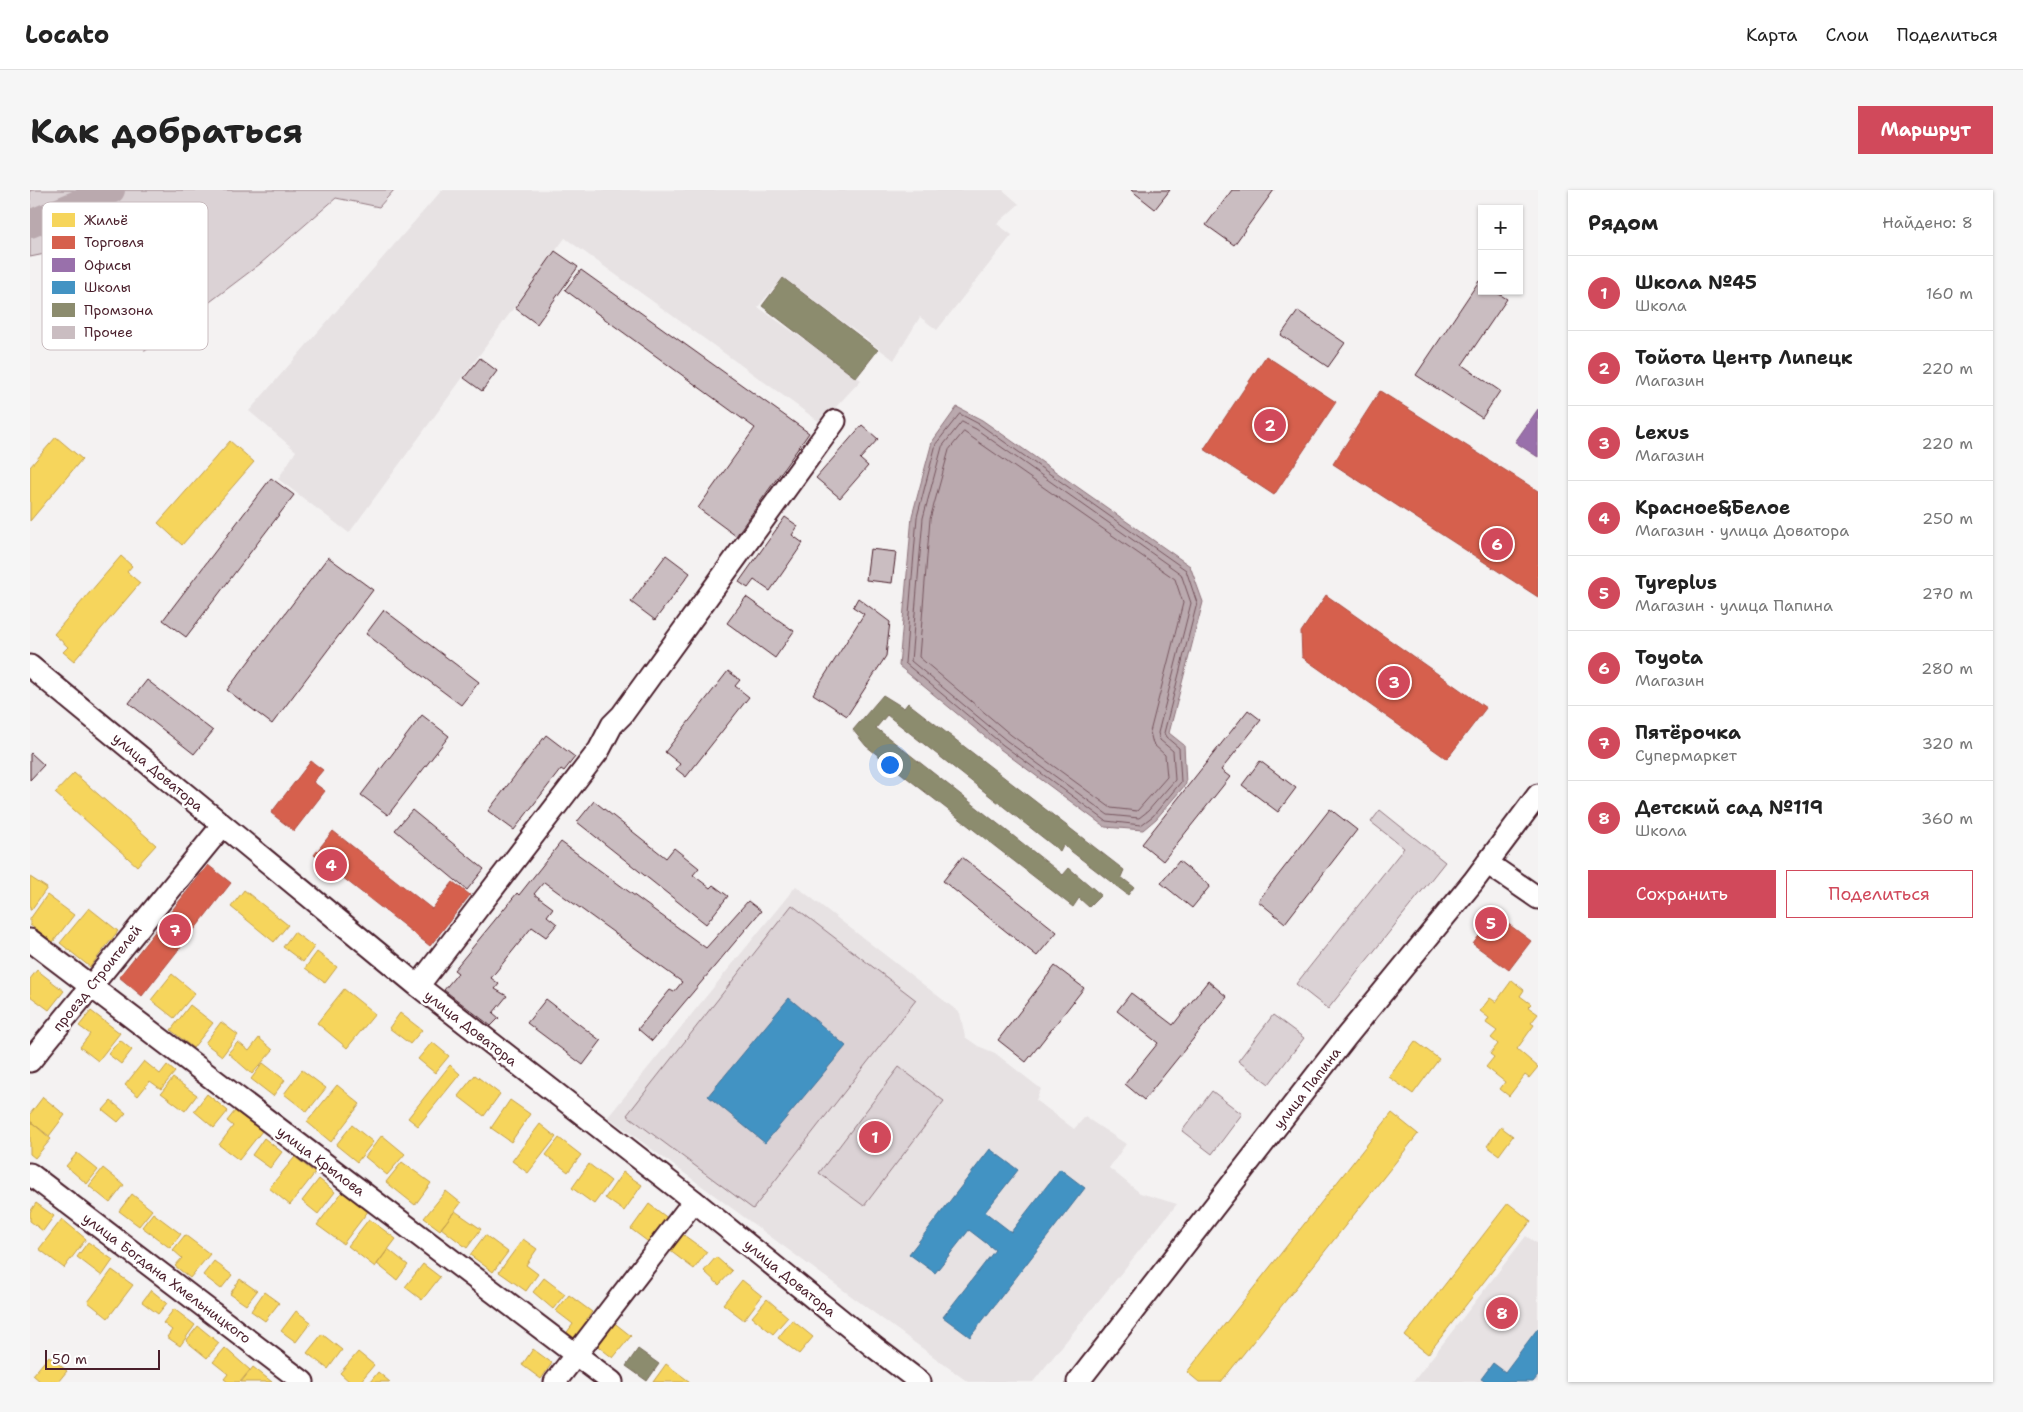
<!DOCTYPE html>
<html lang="ru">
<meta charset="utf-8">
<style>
:root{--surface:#fff;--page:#f6f6f6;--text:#222;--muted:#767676;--line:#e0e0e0;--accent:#d1495b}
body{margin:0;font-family:"Shantell Sans",sans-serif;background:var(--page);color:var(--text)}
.controls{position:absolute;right:15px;top:15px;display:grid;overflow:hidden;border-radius:0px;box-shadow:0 1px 4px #0004}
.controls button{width:45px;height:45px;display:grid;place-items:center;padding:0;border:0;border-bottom:1px solid var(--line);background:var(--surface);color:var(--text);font:25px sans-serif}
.scale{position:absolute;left:15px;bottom:12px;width:115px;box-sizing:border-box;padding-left:5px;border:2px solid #4a1f2b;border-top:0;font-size:14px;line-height:18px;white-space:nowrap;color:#4a1f2b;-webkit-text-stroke:4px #fff;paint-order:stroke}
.you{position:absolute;left:859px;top:574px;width:18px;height:18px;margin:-12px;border:4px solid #fff;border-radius:50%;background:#1a73e8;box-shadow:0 0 0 8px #1a73e833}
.badge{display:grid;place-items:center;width:32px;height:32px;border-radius:50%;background:var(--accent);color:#fff;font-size:16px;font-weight:700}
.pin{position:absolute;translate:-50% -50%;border:2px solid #fff;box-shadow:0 1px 5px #0006}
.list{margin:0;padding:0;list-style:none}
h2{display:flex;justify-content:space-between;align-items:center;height:65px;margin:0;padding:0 20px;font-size:21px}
h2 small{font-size:16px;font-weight:400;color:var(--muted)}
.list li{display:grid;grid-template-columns:32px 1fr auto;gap:15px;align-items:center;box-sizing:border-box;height:75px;padding:0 20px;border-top:1px solid var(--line)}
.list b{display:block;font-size:19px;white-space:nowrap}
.list p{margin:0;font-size:16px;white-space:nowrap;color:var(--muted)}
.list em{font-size:16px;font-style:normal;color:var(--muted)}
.actions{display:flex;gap:10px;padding:15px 20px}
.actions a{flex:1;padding:11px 0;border:1px solid var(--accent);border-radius:0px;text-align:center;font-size:18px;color:var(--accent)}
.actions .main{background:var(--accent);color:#fff}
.map{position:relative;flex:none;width:1508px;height:1192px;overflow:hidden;border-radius:0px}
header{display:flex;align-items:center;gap:30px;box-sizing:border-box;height:70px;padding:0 25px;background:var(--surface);border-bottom:1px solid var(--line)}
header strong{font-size:24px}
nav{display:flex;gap:28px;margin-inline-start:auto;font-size:18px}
.intro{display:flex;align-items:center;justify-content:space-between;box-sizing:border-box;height:120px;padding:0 30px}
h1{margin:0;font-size:35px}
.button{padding:12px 22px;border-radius:0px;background:var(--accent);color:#fff;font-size:18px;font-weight:700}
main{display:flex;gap:30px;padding:0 30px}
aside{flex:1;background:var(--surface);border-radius:0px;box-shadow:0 1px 4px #0004}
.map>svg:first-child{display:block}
.built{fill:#e7e2e3}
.green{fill:#dbd2d5;stroke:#927880}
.water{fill:#baa9ae;stroke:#8d727a}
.homes{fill:#f6d55c;stroke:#c29e4d}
.shops{fill:#d6604d;stroke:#ac4c43}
.offices{fill:#9970ab;stroke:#815885}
.schools{fill:#4393c3;stroke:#457095}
.industry{fill:#8c8c6e;stroke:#786b5a}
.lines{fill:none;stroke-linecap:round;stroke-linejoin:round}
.shore{stroke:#77565f;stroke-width:1}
.river{stroke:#baa9ae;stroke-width:28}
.building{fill:#cabdc1;stroke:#4a1f2b}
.minor-casing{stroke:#4a1f2b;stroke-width:25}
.minor{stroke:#fff;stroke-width:21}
.labels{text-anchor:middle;stroke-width:5;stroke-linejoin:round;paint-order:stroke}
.street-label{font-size:14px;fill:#4a1f2b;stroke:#fff}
.key{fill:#fff;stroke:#c9bcbf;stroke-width:1}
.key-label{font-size:14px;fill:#4a1f2b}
</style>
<header>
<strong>Locato</strong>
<nav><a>Карта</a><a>Слои</a><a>Поделиться</a></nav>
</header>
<div class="intro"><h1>Как добраться</h1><a class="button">Маршрут</a></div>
<main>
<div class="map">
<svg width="1508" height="1192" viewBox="0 0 1508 1192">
<rect width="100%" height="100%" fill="#f4f2f2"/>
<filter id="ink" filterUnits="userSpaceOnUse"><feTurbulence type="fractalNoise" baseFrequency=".02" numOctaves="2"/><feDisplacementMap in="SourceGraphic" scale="10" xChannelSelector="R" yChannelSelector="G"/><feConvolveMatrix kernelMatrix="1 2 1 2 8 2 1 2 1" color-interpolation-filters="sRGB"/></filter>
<g filter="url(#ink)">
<path class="built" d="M 412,0 L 973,0 L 989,14 L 967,34 L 982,45 L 907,140 L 890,127 L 864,170 L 753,87 L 728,117 L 831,190 L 791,233 L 535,48 L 319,343 L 248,289 L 266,261 L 219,221 Z
M 766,696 L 930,823 L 935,847 L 948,856 L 965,863 L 1011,899 L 1006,910 L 1044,939 L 1055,927 L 1096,954 L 1079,978 L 1110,1003 L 1147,1014 L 1003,1192 L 938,1192 L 578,927 Z
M 1496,1046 L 1508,1054 L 1508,1192 L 1383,1192 Z"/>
<path class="green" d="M 0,0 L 364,0 L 349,17 L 306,8 L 230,74 L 115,161 L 118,59 L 64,54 L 0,67 Z
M 1350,620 L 1415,672 L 1298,819 L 1266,794 L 1374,658 L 1341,632 Z
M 762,715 L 886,810 L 723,1019 L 597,925 Z
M 1243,825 L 1274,848 L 1239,894 L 1208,871 Z
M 869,877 L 914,911 L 834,1016 L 789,983 Z
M 1182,901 L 1212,924 L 1182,964 L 1152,941 Z"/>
<path class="water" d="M 927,217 L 952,230 L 1160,376 L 1173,412 L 1139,543 L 1154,555 L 1156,594 L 1126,629 L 1113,640 L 1075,637 L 970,559 L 869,476 L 882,326 L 902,252 Z"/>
<path class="homes" d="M 26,247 L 52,269 L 0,331 L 0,277 Z
M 200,251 L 224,272 L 152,355 L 128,333 Z
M 91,366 L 102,376 L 97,382 L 110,393 L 44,471 L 33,462 L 38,457 L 24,444 Z
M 44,583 L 126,655 L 107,676 L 25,603 Z
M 0,687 L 17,698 L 1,720 L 0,720 Z
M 214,700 L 258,735 L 244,752 L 201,717 Z
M 17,705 L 44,725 L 23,752 L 0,735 L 0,729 Z
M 59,718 L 88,741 L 60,777 L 30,753 Z
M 264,742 L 284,757 L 273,772 L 253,757 Z
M 287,762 L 307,777 L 295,793 L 275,778 Z
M 7,780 L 34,801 L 19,820 L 0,806 L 0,789 Z
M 142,784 L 165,803 L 144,828 L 121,810 Z
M 1482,790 L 1494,800 L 1490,806 L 1501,814 L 1498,817 L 1508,824 L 1501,833 L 1504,835 L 1487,859 L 1508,877 L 1499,888 L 1495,885 L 1479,906 L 1470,899 L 1475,892 L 1456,877 L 1464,867 L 1460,864 L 1468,854 L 1461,848 L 1467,841 L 1456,833 L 1459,828 L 1450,821 L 1460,808 L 1466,812 Z
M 314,799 L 345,824 L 317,858 L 287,833 Z
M 160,815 L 183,833 L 163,858 L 141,840 Z
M 61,821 L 90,843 L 68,871 L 50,857 L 60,844 L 49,836 Z
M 370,823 L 392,840 L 380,854 L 359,838 Z
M 191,832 L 208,845 L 192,866 L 175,853 Z
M 229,848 L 243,860 L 222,884 L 198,863 L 208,852 L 219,861 Z
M 90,850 L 102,860 L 91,874 L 78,864 Z
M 1385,851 L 1409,869 L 1383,904 L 1359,887 Z
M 402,852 L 419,866 L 405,883 L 388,869 Z
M 114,871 L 130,884 L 137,875 L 145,882 L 131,899 L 120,891 L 108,906 L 95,895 Z
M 233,873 L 255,890 L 243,906 L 221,889 Z
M 420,875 L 430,884 L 388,936 L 378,928 Z
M 272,880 L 296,898 L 277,922 L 254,904 Z
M 445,885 L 470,904 L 454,926 L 428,906 Z
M 143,888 L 167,905 L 155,921 L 131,903 Z
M 307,895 L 330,914 L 301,952 L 277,932 Z
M 177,904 L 198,921 L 184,938 L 164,921 Z
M 13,907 L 35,925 L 19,946 L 0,931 L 0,924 Z
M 480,910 L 500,924 L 481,952 L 461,938 Z
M 81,911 L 96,923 L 88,932 L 73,920 Z
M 205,921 L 232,941 L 209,970 L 189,955 L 203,936 L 197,931 Z
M 1362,923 L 1388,944 L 1191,1192 L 1169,1192 L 1157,1182 Z
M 0,931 L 21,949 L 5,968 L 0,964 Z
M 510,934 L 526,947 L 498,983 L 482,971 Z
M 322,935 L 343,952 L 327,972 L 306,955 Z
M 1471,937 L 1483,946 L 1469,965 L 1457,956 Z
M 352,945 L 375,964 L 357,985 L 335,967 Z
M 234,948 L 252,962 L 240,978 L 222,965 Z
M 529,948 L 551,965 L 538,982 L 516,965 Z
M 47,963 L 68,980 L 57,994 L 36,976 Z
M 265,967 L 285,983 L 260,1015 L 239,998 Z
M 372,972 L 401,993 L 385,1015 L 356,992 Z
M 559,974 L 581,991 L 564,1014 L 542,998 Z
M 73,978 L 94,995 L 80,1013 L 59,996 Z
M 593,982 L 612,995 L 594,1021 L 575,1008 Z
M 289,989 L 305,1002 L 288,1024 L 272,1011 Z
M 313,1001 L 339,1020 L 313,1054 L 287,1035 Z
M 416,1001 L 431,1013 L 410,1040 L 394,1028 Z
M 102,1004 L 122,1020 L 109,1036 L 89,1021 Z
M 6,1013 L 24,1026 L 13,1041 L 0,1031 L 0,1022 Z
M 1478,1013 L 1501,1031 L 1398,1164 L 1375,1146 Z
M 619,1014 L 639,1029 L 621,1054 L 601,1039 Z
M 425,1021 L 451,1039 L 437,1058 L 411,1038 Z
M 123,1023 L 151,1044 L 140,1058 L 112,1037 Z
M 32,1029 L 56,1049 L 34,1078 L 9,1059 Z
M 339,1029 L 366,1049 L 345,1077 L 318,1056 Z
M 651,1043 L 677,1062 L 664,1079 L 639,1060 Z
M 155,1045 L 180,1064 L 160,1088 L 145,1076 L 152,1068 L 143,1060 Z
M 455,1045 L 478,1062 L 463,1082 L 440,1065 Z
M 493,1049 L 507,1059 L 496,1075 L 508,1084 L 496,1101 L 469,1082 Z
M 58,1052 L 83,1070 L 72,1086 L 47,1067 Z
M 358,1059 L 378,1075 L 367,1090 L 347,1074 Z
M 686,1067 L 702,1081 L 689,1095 L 674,1081 Z
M 184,1071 L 202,1085 L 191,1099 L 173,1085 Z
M 393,1074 L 410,1087 L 392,1110 L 375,1097 Z
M 82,1080 L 103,1095 L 78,1128 L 58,1112 Z
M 514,1088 L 535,1104 L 523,1119 L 503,1102 Z
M 210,1089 L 227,1101 L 216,1115 L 200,1104 Z
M 712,1090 L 732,1106 L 714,1130 L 693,1114 Z
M 121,1100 L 137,1113 L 128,1124 L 112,1112 Z
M 234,1102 L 249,1113 L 235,1131 L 221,1121 Z
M 539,1105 L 562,1122 L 556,1130 L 561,1134 L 546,1153 L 535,1145 L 543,1134 L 526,1121 Z
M 737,1109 L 758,1127 L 743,1144 L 722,1127 Z
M 144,1119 L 165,1135 L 150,1156 L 137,1147 L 142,1140 L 133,1133 Z
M 266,1121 L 281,1132 L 266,1152 L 251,1141 Z
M 762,1130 L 783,1147 L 769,1164 L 748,1148 Z
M 582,1131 L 601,1146 L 583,1168 L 565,1154 Z
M 168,1136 L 189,1153 L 177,1168 L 156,1151 Z
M 292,1144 L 312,1160 L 298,1179 L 277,1163 Z
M 195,1158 L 220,1180 L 210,1192 L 198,1192 L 194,1189 L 198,1184 L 183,1172 Z
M 503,1159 L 522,1173 L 511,1189 L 492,1175 Z
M 328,1162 L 344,1175 L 330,1192 L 320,1192 L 310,1183 Z
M 19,1166 L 37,1181 L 28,1192 L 11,1192 L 3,1185 Z
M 636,1174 L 660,1192 L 623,1192 Z
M 223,1177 L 242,1192 L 211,1192 Z
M 348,1182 L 360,1192 L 340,1192 Z"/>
<path class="shops" d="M 1236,166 L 1306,212 L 1244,305 L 1174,259 Z
M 1350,201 L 1508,301 L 1508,407 L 1303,274 Z
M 1296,405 L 1456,518 L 1417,569 L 1272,467 L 1271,442 Z
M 281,571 L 293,580 L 283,592 L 295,601 L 264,641 L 241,623 Z
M 303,641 L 402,719 L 423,692 L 440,705 L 400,756 L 284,665 Z
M 178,675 L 201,693 L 112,806 L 89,787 Z
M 1465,724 L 1501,751 L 1479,780 L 1443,754 Z"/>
<path class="offices" d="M 1508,219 L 1508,267 L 1485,252 Z"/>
<path class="schools" d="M 759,808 L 816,856 L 735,953 L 678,906 Z
M 960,959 L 988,980 L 955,1022 L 981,1042 L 1030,979 L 1055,998 L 940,1147 L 913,1127 L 965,1060 L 939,1040 L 905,1083 L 879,1064 Z
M 1508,1138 L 1508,1186 L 1503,1192 L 1456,1192 L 1451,1189 L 1463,1173 L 1475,1182 Z"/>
<path class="industry" d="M 753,88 L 848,160 L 826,188 L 732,116 Z
M 853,505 L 874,518 L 878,513 L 1094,680 L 1091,687 L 1104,697 L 1098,705 L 1033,655 L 1030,661 L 857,525 L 846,538 L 1033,685 L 1039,678 L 1071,705 L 1059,717 L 1049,708 L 1043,717 L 836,556 L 823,540 Z
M 608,1159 L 629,1174 L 617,1191 L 596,1176 Z"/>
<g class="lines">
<path class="shore" d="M 930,224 L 949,234 L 1156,380 L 1167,413 L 1134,543 L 1136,547 L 1149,558 L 1151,592 L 1123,626 L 1111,635 L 1076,631 L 973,555 L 875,473 L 887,327 L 906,254 Z
M 932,232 L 946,239 L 1151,384 L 1161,413 L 1128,543 L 1130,550 L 1143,561 L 1145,590 L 1118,621 L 1109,628 L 1078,625 L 977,551 L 881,471 L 893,328 L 912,257 Z
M 934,242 L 1145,389 L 1153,413 L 1120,542 L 1123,554 L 1135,565 L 1137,587 L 1107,621 L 1081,618 L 981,545 L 889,467 L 900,329 L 919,260 Z"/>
<path class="river" d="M 0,34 L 81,0"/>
</g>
<path class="building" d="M 1101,0 L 1140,0 L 1125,19 Z
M 1202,0 L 1244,0 L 1204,55 L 1176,35 Z
M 525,61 L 548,77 L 507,134 L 485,118 Z
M 551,80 L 779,243 L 706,346 L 668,318 L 725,238 L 535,100 Z
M 1449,91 L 1452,93 L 1452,101 L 1464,101 L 1477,109 L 1432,175 L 1470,201 L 1452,228 L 1386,185 Z
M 1268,121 L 1315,153 L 1298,177 L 1251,145 Z
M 450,168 L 467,181 L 452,201 L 434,188 Z
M 832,235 L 848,249 L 830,269 L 838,276 L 810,308 L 786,288 Z
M 241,288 L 264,305 L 156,447 L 133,430 Z
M 755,327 L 768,336 L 762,345 L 773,353 L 740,401 L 724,390 L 718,398 L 709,392 Z
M 840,359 L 866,362 L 862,393 L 836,390 Z
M 636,365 L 660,383 L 625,430 L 601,412 Z
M 298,367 L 343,400 L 242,534 L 197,500 Z
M 716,407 L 764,441 L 745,468 L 697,433 Z
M 828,408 L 860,432 L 856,466 L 817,526 L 783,504 L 834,424 L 823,417 Z
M 354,420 L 449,492 L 431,515 L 336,444 Z
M 698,481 L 710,490 L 705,496 L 719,507 L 656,587 L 646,579 L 650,574 L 635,562 Z
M 117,490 L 183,541 L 164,564 L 99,513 Z
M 1218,520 L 1231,530 L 1191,580 L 1200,587 L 1133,671 L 1112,654 Z
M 392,525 L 419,546 L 358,625 L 331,605 Z
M 516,545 L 545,567 L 534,581 L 531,579 L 484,640 L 458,621 Z
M 1,563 L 14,575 L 0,590 L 0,564 Z
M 1230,571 L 1266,598 L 1248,622 L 1212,595 Z
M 564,611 L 636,668 L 644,658 L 669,678 L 663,685 L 680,698 L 683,695 L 698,706 L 676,734 L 547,632 Z
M 1300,619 L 1327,640 L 1255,733 L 1228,711 Z
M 382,620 L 454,679 L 437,700 L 365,640 Z
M 531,652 L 676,758 L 718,711 L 731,721 L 622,851 L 608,839 L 640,800 L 644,802 L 652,792 L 514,692 L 504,704 L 523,718 L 517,726 L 527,734 L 516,747 L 502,737 L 461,788 L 469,794 L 465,799 L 477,806 L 463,823 L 469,828 L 461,836 L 414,800 L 428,783 L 424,780 L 487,703 L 489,705 Z
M 932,667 L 1027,742 L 1007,766 L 913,691 Z
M 1149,671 L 1180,696 L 1162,718 L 1131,693 Z
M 1025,776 L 1054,798 L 996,872 L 968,850 Z
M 1178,791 L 1197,807 L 1114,910 L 1095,894 L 1128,853 L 1087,821 L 1101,803 L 1143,835 Z
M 516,809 L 571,851 L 553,875 L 497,833 Z"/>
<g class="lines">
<defs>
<path id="minor" d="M 0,476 L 388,796 L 664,1011 L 844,1157 L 890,1192
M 1457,673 L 1508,708
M 0,750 L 582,1192
M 388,796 L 569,560 L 582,535 L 592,525 L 805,231
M 0,871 L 192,636
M 0,984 L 273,1192
M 525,1192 L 664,1011
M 1048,1192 L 1316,847 L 1443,692 L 1508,605"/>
</defs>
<use href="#minor" class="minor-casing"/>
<use href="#minor" class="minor"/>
</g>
</g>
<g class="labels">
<g class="street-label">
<text transform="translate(128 582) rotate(40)" y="5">улица Доватора</text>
<text transform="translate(67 788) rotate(-51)" y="5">проезд Строителей</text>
<text transform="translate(441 838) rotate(38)" y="5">улица Доватора</text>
<text transform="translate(1277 898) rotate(-52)" y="5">улица Папина</text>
<text transform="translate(291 971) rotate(37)" y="5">улица Крылова</text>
<text transform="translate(137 1088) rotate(37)" y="5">улица Богдана Хмельницкого</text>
<text transform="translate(760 1088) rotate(39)" y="5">улица Доватора</text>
</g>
</g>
<rect x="12" y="12" width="166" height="148" rx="8" class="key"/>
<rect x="22" y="23" width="23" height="14" fill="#f6d55c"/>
<rect x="22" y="46" width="23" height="13" fill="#d6604d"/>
<rect x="22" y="68" width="23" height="14" fill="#9970ab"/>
<rect x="22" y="91" width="23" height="13" fill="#4393c3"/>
<rect x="22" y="113" width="23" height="14" fill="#8c8c6e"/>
<rect x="22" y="136" width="23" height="13" fill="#cabdc1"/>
<g class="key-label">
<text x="54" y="35">Жильё</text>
<text x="54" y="57">Торговля</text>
<text x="54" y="80">Офисы</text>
<text x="54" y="102">Школы</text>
<text x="54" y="125">Промзона</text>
<text x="54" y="147">Прочее</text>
</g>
</svg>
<div class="controls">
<button>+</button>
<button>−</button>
</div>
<div class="scale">50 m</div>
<div class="you"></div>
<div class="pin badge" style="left:845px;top:947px">1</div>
<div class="pin badge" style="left:1240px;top:235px">2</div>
<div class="pin badge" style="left:1364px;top:492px">3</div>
<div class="pin badge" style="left:301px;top:675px">4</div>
<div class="pin badge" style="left:1461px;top:733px">5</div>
<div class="pin badge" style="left:1467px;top:354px">6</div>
<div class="pin badge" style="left:145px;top:740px">7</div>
<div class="pin badge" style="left:1472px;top:1123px">8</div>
</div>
<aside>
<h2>Рядом<small>Найдено: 8</small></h2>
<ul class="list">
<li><span class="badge">1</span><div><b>Школа №45</b><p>Школа</p></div><em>160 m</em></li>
<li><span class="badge">2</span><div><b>Тойота Центр Липецк</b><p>Магазин</p></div><em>220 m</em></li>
<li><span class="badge">3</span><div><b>Lexus</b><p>Магазин</p></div><em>220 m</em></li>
<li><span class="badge">4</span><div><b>Красное&amp;Белое</b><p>Магазин · улица Доватора</p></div><em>250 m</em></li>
<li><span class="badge">5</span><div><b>Tyreplus</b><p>Магазин · улица Папина</p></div><em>270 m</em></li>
<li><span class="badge">6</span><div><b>Toyota</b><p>Магазин</p></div><em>280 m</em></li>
<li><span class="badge">7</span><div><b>Пятёрочка</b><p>Супермаркет</p></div><em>320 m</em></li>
<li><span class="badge">8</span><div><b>Детский сад №119</b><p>Школа</p></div><em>360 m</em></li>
</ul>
<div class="actions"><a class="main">Сохранить</a><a>Поделиться</a></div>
</aside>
</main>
